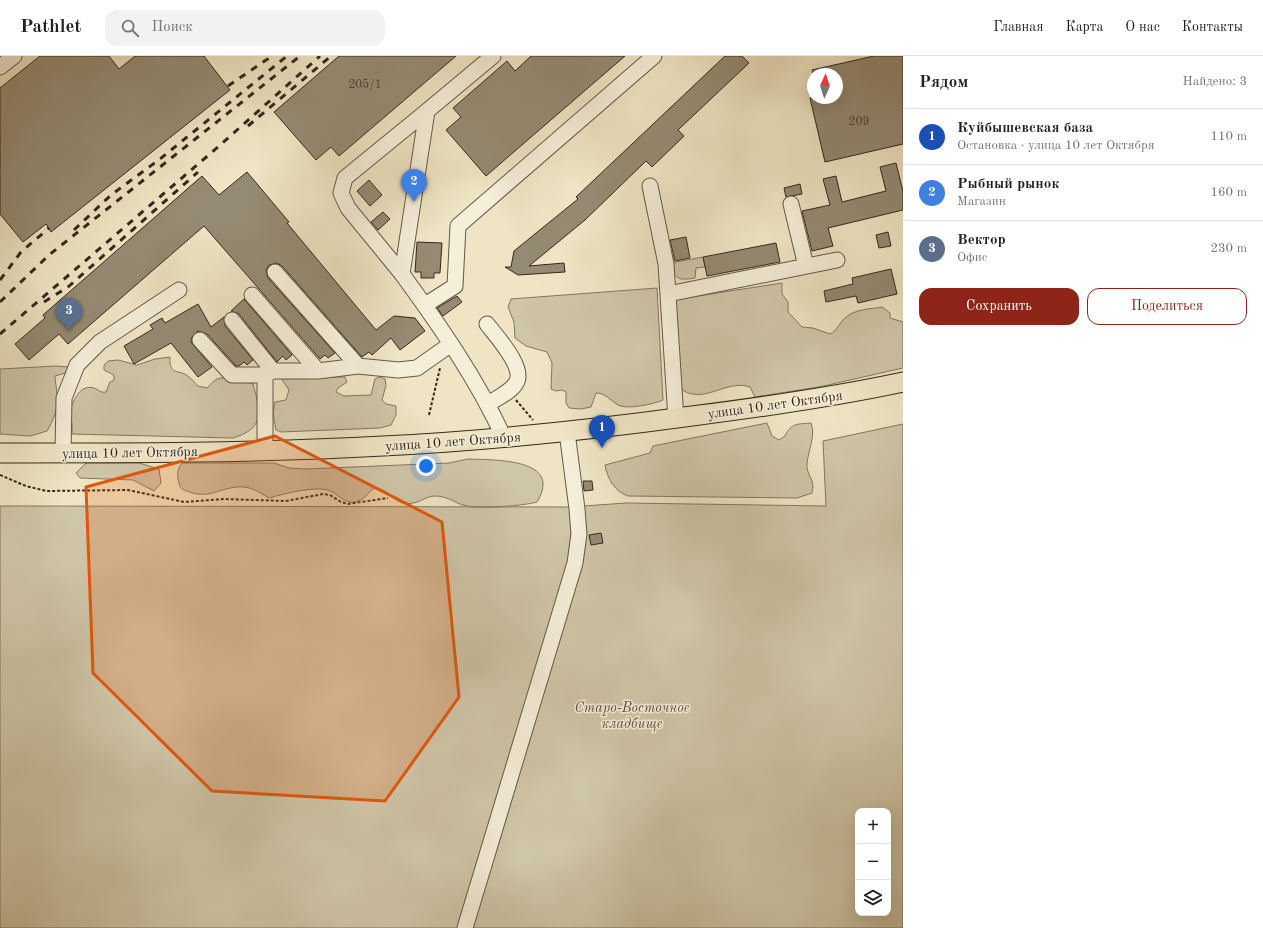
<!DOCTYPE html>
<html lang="ru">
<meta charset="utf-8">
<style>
:root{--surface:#fff;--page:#f2f2f2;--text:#202124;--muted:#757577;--line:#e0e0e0;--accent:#8f2418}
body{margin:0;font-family:"Old Standard TT",serif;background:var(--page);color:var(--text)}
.controls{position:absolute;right:12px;bottom:12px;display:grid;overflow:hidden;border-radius:8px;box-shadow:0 4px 16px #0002}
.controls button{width:36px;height:36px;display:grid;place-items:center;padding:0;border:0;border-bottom:1px solid var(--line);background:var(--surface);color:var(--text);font:20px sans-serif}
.compass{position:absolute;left:807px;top:12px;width:36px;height:36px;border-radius:50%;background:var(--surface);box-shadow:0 4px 16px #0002;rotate:3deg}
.you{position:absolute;left:426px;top:410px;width:14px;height:14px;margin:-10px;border:3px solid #fff;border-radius:50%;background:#1a73e8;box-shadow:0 0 0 6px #1a73e833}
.badge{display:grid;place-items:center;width:26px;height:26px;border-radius:50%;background:var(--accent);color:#fff;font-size:13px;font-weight:700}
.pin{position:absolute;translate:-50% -33px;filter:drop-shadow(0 1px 2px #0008)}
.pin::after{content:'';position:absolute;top:21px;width:14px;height:12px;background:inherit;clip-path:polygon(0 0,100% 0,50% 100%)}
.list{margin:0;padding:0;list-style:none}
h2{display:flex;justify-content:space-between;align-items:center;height:52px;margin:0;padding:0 16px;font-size:17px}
h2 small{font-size:13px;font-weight:400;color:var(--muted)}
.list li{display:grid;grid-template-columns:26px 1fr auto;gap:12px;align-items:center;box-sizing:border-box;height:56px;padding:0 16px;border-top:1px solid var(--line)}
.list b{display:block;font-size:15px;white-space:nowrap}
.list p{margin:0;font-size:13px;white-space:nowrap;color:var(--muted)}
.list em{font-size:13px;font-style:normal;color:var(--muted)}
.actions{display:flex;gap:8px;padding:12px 16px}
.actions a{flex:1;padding:9px 0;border:1px solid var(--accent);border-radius:12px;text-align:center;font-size:14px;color:var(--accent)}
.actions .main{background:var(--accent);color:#fff}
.icon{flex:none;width:22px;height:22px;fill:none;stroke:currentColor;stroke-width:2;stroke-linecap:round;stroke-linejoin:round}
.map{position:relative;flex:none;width:903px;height:872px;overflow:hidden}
header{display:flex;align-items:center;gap:24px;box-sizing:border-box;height:56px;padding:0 20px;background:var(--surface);border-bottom:1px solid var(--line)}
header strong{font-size:19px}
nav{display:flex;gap:22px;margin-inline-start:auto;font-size:14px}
.search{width:280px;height:36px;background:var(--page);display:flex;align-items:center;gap:10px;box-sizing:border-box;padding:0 14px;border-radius:12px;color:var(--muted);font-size:15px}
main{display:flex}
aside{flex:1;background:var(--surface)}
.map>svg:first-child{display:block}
.green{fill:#cfc5a7;stroke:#827662;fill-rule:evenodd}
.building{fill:#958a73;stroke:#34281c}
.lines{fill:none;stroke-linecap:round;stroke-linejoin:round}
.minor-casing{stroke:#635746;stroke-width:17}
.major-casing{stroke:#34281c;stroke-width:21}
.path{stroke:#34281c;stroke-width:2;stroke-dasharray:3 2;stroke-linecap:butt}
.minor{stroke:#f5eed9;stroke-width:15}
.major{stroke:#efe5c4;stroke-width:19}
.rail{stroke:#34281c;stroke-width:3;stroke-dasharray:7 7;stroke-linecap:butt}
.marked{fill:#df570d;fill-opacity:0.2;stroke:#df570d;stroke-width:3;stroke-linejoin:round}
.labels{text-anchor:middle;stroke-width:3;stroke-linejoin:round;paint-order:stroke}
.number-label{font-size:12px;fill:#4c4032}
.street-label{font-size:14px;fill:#34281c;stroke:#f5eed9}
.park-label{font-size:14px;font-style:italic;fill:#5b4f3f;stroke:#f5eed9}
</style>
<header>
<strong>Pathlet</strong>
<div class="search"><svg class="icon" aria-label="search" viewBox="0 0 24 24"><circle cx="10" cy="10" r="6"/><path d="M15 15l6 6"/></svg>Поиск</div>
<nav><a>Главная</a><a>Карта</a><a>О нас</a><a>Контакты</a></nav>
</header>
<main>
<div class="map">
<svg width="903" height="872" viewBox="0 0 903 872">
<rect width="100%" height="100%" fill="#efe5c4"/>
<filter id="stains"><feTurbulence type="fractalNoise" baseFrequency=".005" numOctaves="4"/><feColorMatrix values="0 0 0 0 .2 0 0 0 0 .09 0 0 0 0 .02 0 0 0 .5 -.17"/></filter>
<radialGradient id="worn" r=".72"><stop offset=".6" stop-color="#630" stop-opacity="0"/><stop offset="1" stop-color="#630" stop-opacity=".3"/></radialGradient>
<path class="green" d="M 703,201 L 705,211 L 696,212 L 695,222 C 678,225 674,223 671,207 Z
M 782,227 L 782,238 L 788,246 L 788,256 L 802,271 L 813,272 L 830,278 C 837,275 839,267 845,262 C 854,253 871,253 882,251 L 890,257 L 890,262 L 903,266 L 903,312 L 819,331 L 755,341 L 750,331 C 731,324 709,342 693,338 C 688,338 683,334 679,332 L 672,244 Z
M 657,232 L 663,344 C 654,348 627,354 618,349 C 610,344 605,337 596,337 L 591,351 L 581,353 L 569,352 L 566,347 L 566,336 L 562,334 L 556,335 L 551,333 L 552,307 L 547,296 L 526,290 L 515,282 L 514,266 L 508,251 L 511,243 Z
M 170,301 C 169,321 179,312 189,321 C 192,323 195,327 198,330 L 207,332 C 210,329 213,325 217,323 C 226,319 244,325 253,328 C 261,357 265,372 233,382 L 72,378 L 72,367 L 68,358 C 73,347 78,328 94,332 C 99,334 100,337 106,336 L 110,326 L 114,324 L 114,319 L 104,314 L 104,309 L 108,305 L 118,304 L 137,309 L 155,303 Z
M 56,310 L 70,311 L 69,316 L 55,320 C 55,327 57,332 57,339 C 59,351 53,365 47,375 L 30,380 L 0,378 L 0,313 Z
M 345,321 L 347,326 L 338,332 L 336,336 L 344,340 L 371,339 L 375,323 L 379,321 L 385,323 L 386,329 L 382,344 L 386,348 L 396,350 L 396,359 L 391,369 L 380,372 L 281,376 L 276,374 L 273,357 L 275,346 L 286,344 L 289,334 L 281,322 Z
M 767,367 L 772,380 L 779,384 L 785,380 C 791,367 798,368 811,367 C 816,380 808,394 807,408 C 806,419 816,424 812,437 L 797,442 L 628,440 C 615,436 607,422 605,409 L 650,397 L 653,390 Z
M 903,368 L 903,872 L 0,872 L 0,450 L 570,451 L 626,447 L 826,450 L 823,385 ZM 858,755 L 888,755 L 888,857 L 858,857 Z
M 468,403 C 494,404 564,402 537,446 C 523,450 480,453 467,450 C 455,448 449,440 435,440 C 424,440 418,450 403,447 C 392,444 386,432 375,432 C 368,435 366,443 358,445 C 345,450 339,438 328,434 C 313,430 284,438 269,442 C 261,437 253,432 244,431 C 223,429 210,445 187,435 C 182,434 180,432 179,427 C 177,419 177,414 182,407 L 274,407 L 289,412 L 305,413 L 449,407 Z
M 86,407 L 139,407 L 159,413 L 161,427 L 154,435 L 133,424 L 80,422 L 76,417 Z"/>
<path class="building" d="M 40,0 L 109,0 L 119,13 L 135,0 L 204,0 L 230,34 L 51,176 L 46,168 L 23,186 L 0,158 L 0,32 Z
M 339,0 L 456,0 L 339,100 L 331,91 L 316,104 L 274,56 Z
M 531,0 L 625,0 L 486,120 L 446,74 L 461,61 L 453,52 L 507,5 L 515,15 Z
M 725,0 L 742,0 L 749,7 L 678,74 L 684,80 L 652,111 L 646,105 L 585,164 L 529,210 L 564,207 L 565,216 L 518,219 L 505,211 L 511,211 L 514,195 L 578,143 L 576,141 Z
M 874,0 L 903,0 L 903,88 L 825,106 L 810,42 L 837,42 L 837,18 L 813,18 L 812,14 Z
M 896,107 L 903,135 L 903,154 L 828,172 L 833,190 L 812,195 L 802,155 L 830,149 L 823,123 L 836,120 L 842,146 L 886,135 L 880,111 Z
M 247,116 L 289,166 L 287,167 L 376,274 L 394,260 L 415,262 L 425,275 L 400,294 L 391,282 L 372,299 L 369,296 L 362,301 L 282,210 L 277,207 L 269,209 L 266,214 L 268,222 L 335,297 L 328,302 L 325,299 L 320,303 L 204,170 L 68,288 L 59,278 L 29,304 L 15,288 L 45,262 L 43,259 L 202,120 L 219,139 Z
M 369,124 L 382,139 L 370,150 L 357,135 Z
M 800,128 L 802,138 L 786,141 L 784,132 Z
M 383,156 L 390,163 L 378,174 L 371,166 Z
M 888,176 L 891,190 L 879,192 L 876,179 Z
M 686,181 L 690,202 L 675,205 L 670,184 Z
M 417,186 L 442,187 L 440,217 L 434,217 L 434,222 L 421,222 L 421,216 L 415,216 Z
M 776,187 L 780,206 L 707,220 L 703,201 Z
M 891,213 L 897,238 L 858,247 L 856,240 L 826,246 L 824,235 L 853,228 L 852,222 Z
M 457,240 L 462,246 L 443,260 L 437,252 Z
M 244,243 L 292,299 L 286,304 L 283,300 L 277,306 L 239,258 L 231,255 Z
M 198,248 L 211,271 L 224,261 L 225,270 L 253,304 L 247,309 L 244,306 L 239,310 L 236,310 L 207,278 L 198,275 L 192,281 L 191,286 L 212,311 L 198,321 L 171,287 L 134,308 L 124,290 L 153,273 L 150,269 L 162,262 L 165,267 Z
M 583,425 L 592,425 L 593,434 L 584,435 Z
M 601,477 L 603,487 L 591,489 L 589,479 Z"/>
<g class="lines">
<defs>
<path id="minor" d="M 493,0 L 427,55 L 402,218 C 440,270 477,323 504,382
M 0,11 L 14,0
M 650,130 L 666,208 L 676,363
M 791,148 L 806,210
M 275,216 L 358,310
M 402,218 L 348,152 L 341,137 L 345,122 L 427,55
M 668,238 L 837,204
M 252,239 L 318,315
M 425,249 L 455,230 L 458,170 L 654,0
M 232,264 L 273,315
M 487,268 C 496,280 526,312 516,327 C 511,336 497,342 488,348
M 200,284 L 232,319 L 265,319
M 265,394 L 265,319 L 273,315 L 318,315 L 358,310 L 398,314 L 417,312 L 451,288
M 63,397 L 64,342 L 77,309 L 100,286 L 179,234
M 465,872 L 575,507 L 579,478 L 577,453 L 567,376"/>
<path id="major" d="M 0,397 C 128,397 256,397 383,390 C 486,385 589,374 692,360 C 763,351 833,341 903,326"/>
</defs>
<use href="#minor" class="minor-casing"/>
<use href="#major" class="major-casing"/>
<path class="path" d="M 516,344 L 533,364
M 429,359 L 440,312
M 0,419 L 26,430 L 46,435 L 128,434 L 184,446 L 224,443 L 286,445 L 323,438 L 330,439 L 341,446 L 348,448 L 388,442"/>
<use href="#minor" class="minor"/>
<use href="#major" class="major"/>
<path class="rail" d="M 228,30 L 272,0
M 248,70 L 331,0
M 74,174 L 111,139 L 160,103 L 287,0
M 0,224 L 21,196 L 49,172
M 0,246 L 49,199 L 300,0
M 44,246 L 68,231 L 198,116
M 0,278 L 218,91 L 320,0"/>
</g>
<path class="marked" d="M 275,380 L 442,466 L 459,641 L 385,745 L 212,735 L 93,617 L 86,431 Z"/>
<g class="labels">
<g class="number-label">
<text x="365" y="32">205/1</text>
<text x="859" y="69">209</text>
</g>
<g class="street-label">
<text transform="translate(775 348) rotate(-8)" y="5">улица 10 лет Октября</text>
<text transform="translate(453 385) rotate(-4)" y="5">улица 10 лет Октября</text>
<text transform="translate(130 396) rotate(-1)" y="5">улица 10 лет Октября</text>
</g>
<g class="park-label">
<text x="632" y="656">Старо-Восточное<tspan x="632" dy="16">кладбище</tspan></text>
</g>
</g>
<rect width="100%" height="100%" filter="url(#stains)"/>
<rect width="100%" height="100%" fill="url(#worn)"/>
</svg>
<div class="controls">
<button>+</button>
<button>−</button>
<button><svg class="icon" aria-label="layers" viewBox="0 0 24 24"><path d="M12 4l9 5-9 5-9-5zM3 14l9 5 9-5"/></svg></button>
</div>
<svg class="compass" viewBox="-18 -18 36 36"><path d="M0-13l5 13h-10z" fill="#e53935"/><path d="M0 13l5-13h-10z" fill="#757577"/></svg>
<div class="you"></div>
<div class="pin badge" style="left:602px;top:392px;background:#1a4fb4">1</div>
<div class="pin badge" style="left:414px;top:146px;background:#3f7fe0">2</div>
<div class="pin badge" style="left:69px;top:275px;background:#5c6f8a">3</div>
</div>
<aside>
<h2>Рядом<small>Найдено: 3</small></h2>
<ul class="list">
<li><span class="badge" style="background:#1a4fb4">1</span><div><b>Куйбышевская база</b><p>Остановка · улица 10 лет Октября</p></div><em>110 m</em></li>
<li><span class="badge" style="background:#3f7fe0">2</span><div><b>Рыбный рынок</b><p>Магазин</p></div><em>160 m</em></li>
<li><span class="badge" style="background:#5c6f8a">3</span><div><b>Вектор</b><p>Офис</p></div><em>230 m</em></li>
</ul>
<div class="actions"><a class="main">Сохранить</a><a>Поделиться</a></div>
</aside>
</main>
